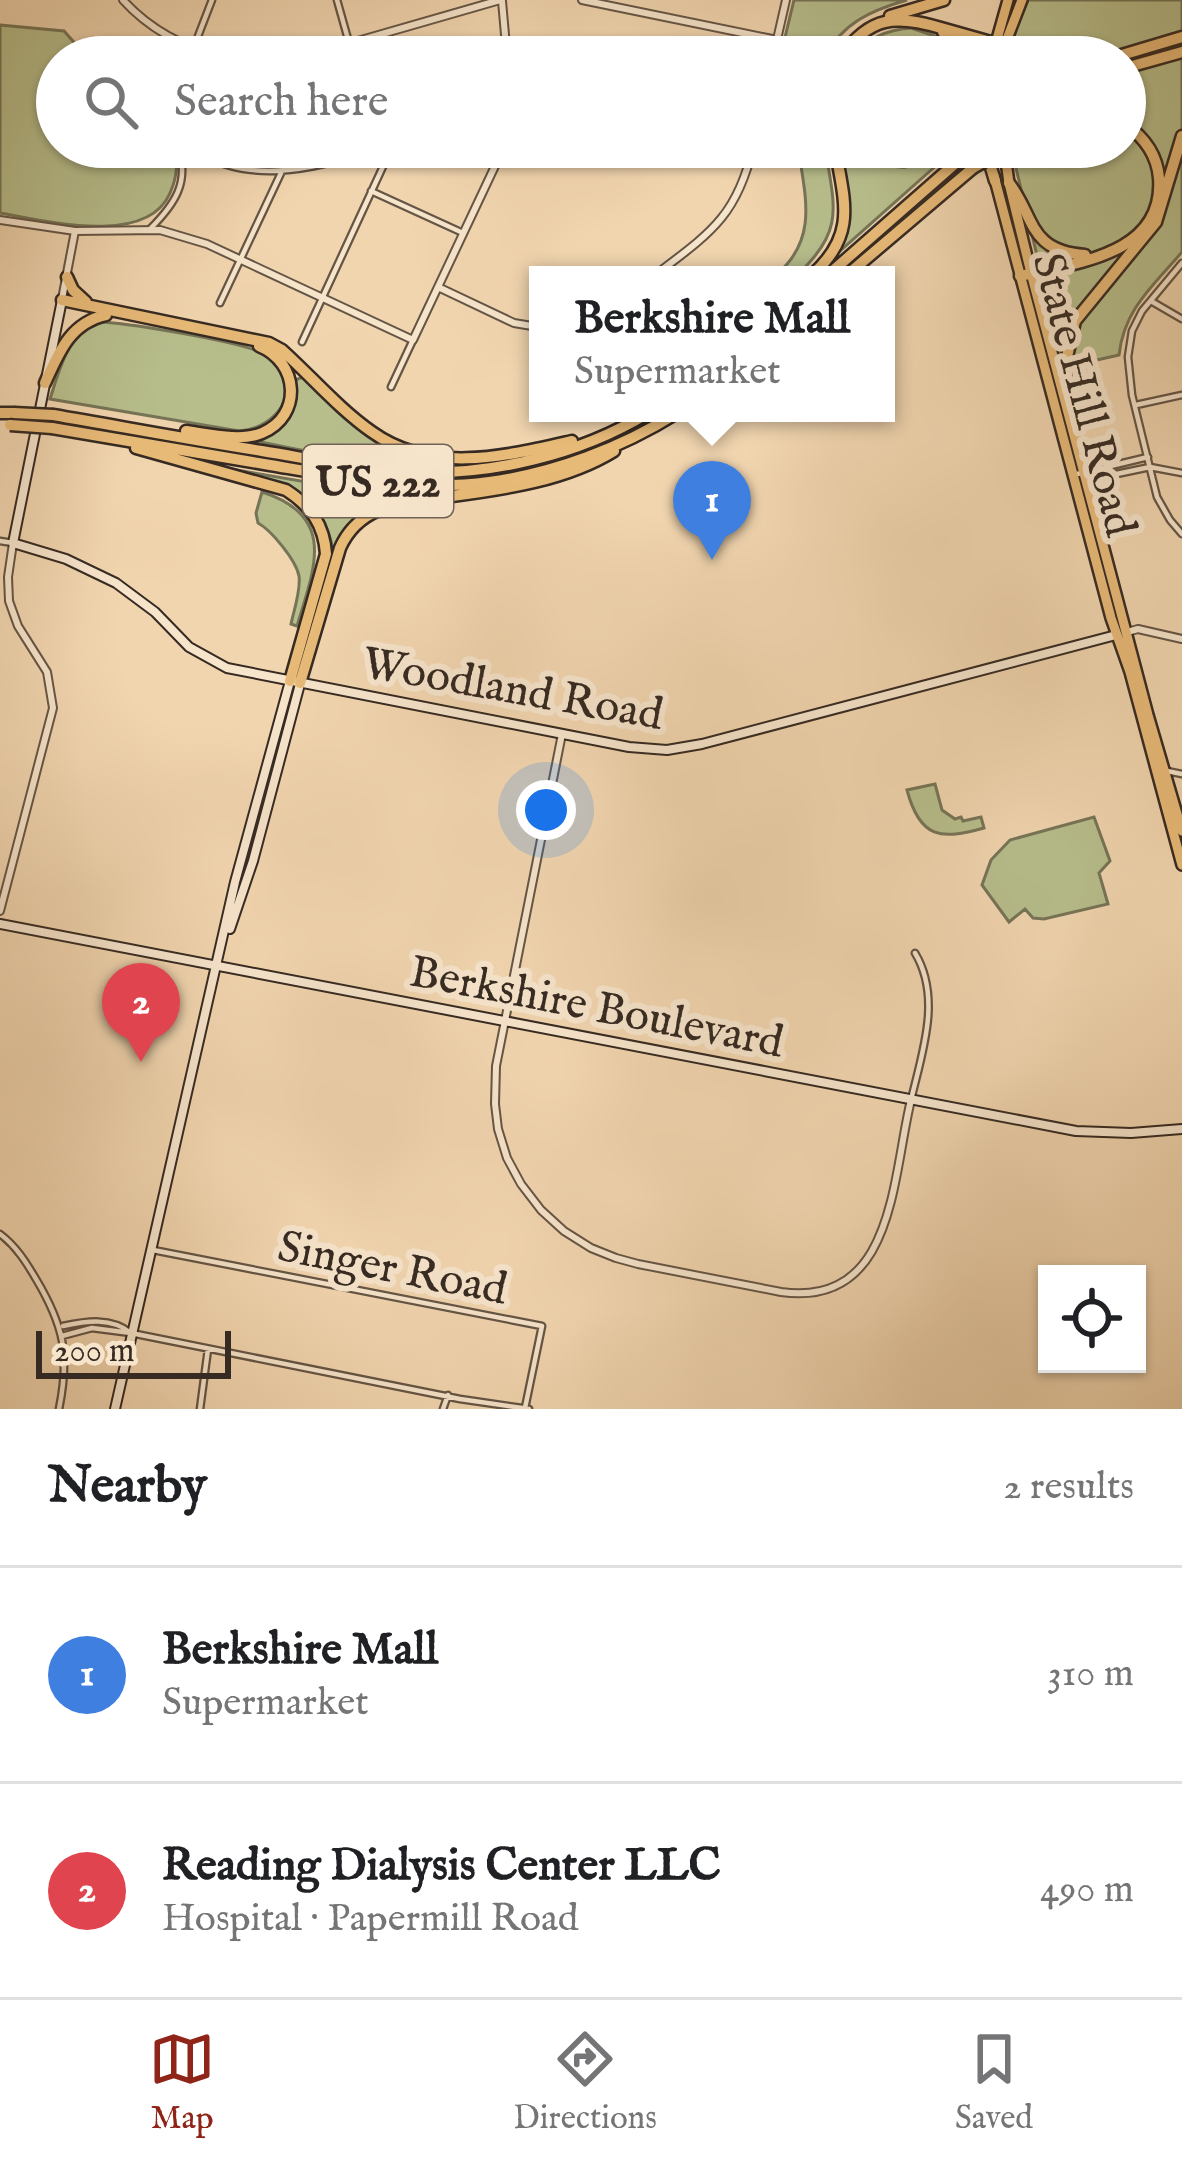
<!DOCTYPE html>
<meta charset="utf-8">
<style>
:root{--surface:#fff;--page:#f2f2f2;--text:#202124;--muted:#757577;--line:#e0e0e0;--accent:#8f2418}
body{margin:0;font-family:"IM FELL English",serif;background:var(--page);color:var(--text)}
.controls{position:absolute;right:36px;bottom:36px;display:grid;overflow:hidden;border-radius:0px;box-shadow:0 3px 9px #0004}
.controls button{width:108px;height:108px;display:grid;place-items:center;padding:0;border:0;border-bottom:3px solid var(--line);background:var(--surface);color:var(--text);font:60px sans-serif}
.scale{position:absolute;left:36px;bottom:30px;width:195px;box-sizing:border-box;padding-left:12px;border:6px solid #362a22;border-top:0;font-size:33px;line-height:42px;white-space:nowrap;color:#362a22;-webkit-text-stroke:9px #f6e4cb;paint-order:stroke}
.you{position:absolute;left:546px;top:810px;width:42px;height:42px;margin:-30px;border:9px solid #fff;border-radius:50%;background:#1a73e8;box-shadow:0 0 0 18px #1a73e833}
.badge{display:grid;place-items:center;width:78px;height:78px;border-radius:50%;background:var(--accent);color:#fff;font-size:39px;font-weight:700}
.pin{position:absolute;translate:-50% -99px;filter:drop-shadow(0 3px 6px #0008)}
.pin::after{content:'';position:absolute;top:63px;width:42px;height:36px;background:inherit;clip-path:polygon(0 0,100% 0,50% 100%)}
.popup{position:absolute;left:529px;top:266px;width:366px;height:156px;box-sizing:border-box;display:grid;place-content:center;border-radius:0px;background:var(--surface);filter:drop-shadow(0 3px 9px #0005);font-size:39px;white-space:nowrap;color:var(--muted)}
.popup b{font-size:45px;color:var(--text)}
.popup::after{content:'';position:absolute;left:50%;top:100%;margin-left:-24px;border:24px solid transparent;border-top-color:var(--surface)}
.list{margin:0;padding:0;list-style:none}
h2{display:flex;justify-content:space-between;align-items:center;height:156px;margin:0;padding:0 48px;font-size:51px}
h2 small{font-size:39px;font-weight:400;color:var(--muted)}
.list li{display:grid;grid-template-columns:78px 1fr auto;gap:36px;align-items:center;box-sizing:border-box;height:216px;padding:0 48px;border-top:3px solid var(--line)}
.list b{display:block;font-size:45px;white-space:nowrap}
.list p{margin:0;font-size:39px;white-space:nowrap;color:var(--muted)}
.list em{font-size:39px;font-style:normal;color:var(--muted)}
.icon{flex:none;width:66px;height:66px;fill:none;stroke:currentColor;stroke-width:2;stroke-linecap:round;stroke-linejoin:round}
.map{position:relative;flex:none;width:1182px;height:1409px;overflow:hidden}
.search{position:absolute;background:var(--surface);box-shadow:0 3px 9px #0004;left:36px;right:36px;top:36px;height:132px;display:flex;align-items:center;gap:30px;box-sizing:border-box;padding:0 42px;border-radius:66px;color:var(--muted);font-size:45px}
.sheet{height:588px;background:var(--surface)}
nav{display:flex;justify-content:space-around;align-items:center;box-sizing:border-box;height:168px;border-top:3px solid var(--line);background:var(--surface);font-size:33px;color:var(--muted)}
nav a{display:grid;justify-items:center;gap:6px}
nav .on{color:var(--accent)}
.map>svg:first-child{display:block}
.green{fill:#b7be8c;stroke:#767457;stroke-width:3}
.lines{fill:none;stroke-linecap:round;stroke-linejoin:round}
.minor-casing{stroke:#655545;stroke-width:9}
.tertiary-casing{stroke:#655545;stroke-width:10}
.secondary-casing{stroke:#362a22;stroke-width:12}
.primary-casing{stroke:#362a22;stroke-width:14}
.motorway-casing{stroke:#362a22;stroke-width:15}
.minor{stroke:#f6e4cb;stroke-width:4.5}
.tertiary{stroke:#f6e4cb;stroke-width:6}
.secondary{stroke:#f6e4cb;stroke-width:8}
.primary{stroke:#e8ba78;stroke-width:9}
.motorway{stroke:#e8ba78;stroke-width:10}
.motorway-bridge-casing{stroke:#362a22;stroke-width:15;stroke-linecap:butt}
.motorway-bridge{stroke:#e8ba78;stroke-width:10}
.labels{text-anchor:middle;stroke-width:12;stroke-linejoin:round;paint-order:stroke}
.shield{fill:#f6e4cb;stroke:#706255;stroke-width:3}
.shield-label{font-size:42px;font-weight:bold;fill:#362a22}
.street-label{font-size:45px;fill:#362a22;stroke:#f6e4cb}
</style>
<div class="map">
<svg width="1182" height="1409" viewBox="0 0 1182 1409">
<rect width="100%" height="100%" fill="#f1d5af"/>
<filter id="stains"><feTurbulence type="fractalNoise" baseFrequency=".00167" numOctaves="4"/><feColorMatrix values="0 0 0 0 .2 0 0 0 0 .09 0 0 0 0 .02 0 0 0 .5 -.17"/></filter>
<radialGradient id="worn" r=".72"><stop offset=".6" stop-color="#630" stop-opacity="0"/><stop offset="1" stop-color="#630" stop-opacity=".3"/></radialGradient>
<path class="green" d="M 794,0 L 907,0 C 872,10 842,23 825,57 L 781,54 Z
M 1028,0 L 1182,0 L 1182,252 C 1153,286 1124,309 1119,355 L 1075,365 L 1062,360 L 1011,147 L 1125,147 L 1125,57 L 1008,57 L 1016,29 Z
M 0,25 L 64,31 L 87,57 L 57,57 L 57,147 L 172,147 C 179,163 177,177 170,193 C 147,247 45,221 0,213 Z
M 911,28 L 938,37 L 958,57 L 854,57 C 868,37 887,30 911,28 Z
M 798,147 L 825,147 C 834,206 846,230 797,275 L 776,275 C 819,239 805,196 798,147 Z
M 840,147 C 859,147 870,158 887,164 C 908,170 928,160 947,153 L 948,155 L 841,250 L 850,215 Z
M 103,322 C 131,324 246,342 266,355 C 307,381 282,428 239,431 L 50,399 C 61,366 66,334 103,322 Z
M 306,376 L 331,400 L 416,456 L 417,462 C 361,463 307,452 251,440 C 282,432 298,413 295,380 Z
M 219,467 L 359,491 L 441,495 C 389,501 360,501 333,550 C 321,485 273,481 219,467 Z
M 262,492 C 338,516 314,569 297,626 L 291,624 C 294,610 301,590 299,576 C 296,560 271,530 258,523 L 256,513 Z
M 935,784 L 942,810 L 955,819 L 961,817 L 963,821 L 981,817 L 984,828 C 941,840 920,839 907,790 Z
M 1094,817 L 1110,861 L 1099,873 L 1108,904 L 1044,919 L 1033,918 L 1025,909 L 1009,922 L 982,885 L 991,860 L 1010,840 Z"/>
<g class="lines">
<defs>
<path id="minor" d="M 337,0 L 353,57
M 190,57 L 212,0
M 179,150 C 201,155 223,166 245,169 C 287,176 341,162 379,147
M 371,191 L 463,233
M 150,229 C 175,204 190,182 178,147
M 1182,263 L 1142,311 L 1132,331 L 1128,357 L 1132,395 L 1157,497 L 1170,520 L 1182,534
M 1151,301 L 1182,319
M 220,303 L 281,173
M 302,342 L 392,147
M 391,387 L 413,340
M 1136,405 L 1182,395
M 1073,475 L 1148,457
M 1088,480 L 1150,467 L 1182,473
M 0,541 L 13,543
M 1167,771 L 1182,774
M 911,1100 C 922,1053 942,998 915,953
M 0,1234 C 16,1246 26,1262 36,1279 C 64,1326 70,1355 59,1409
M 153,1250 L 542,1326 L 525,1408
M 63,1326 C 87,1321 111,1317 131,1333
M 62,1336 L 92,1328 L 131,1333 L 460,1399 L 529,1409
M 200,1409 L 208,1349
M 443,1409 L 448,1395"/>
<path id="tertiary" d="M 123,0 C 150,30 183,47 222,57
M 582,0 L 777,40
M 502,1 L 507,57
M 302,57 L 500,0
M 773,57 L 786,0
M 0,220 L 75,231 L 160,230 L 207,244 L 413,340 L 504,147
M 655,275 C 709,234 737,217 753,147
M 438,287 L 514,323 L 538,327
M 62,299 L 75,231
M 1127,632 L 1138,629 L 1182,639
M 562,734 L 496,1066 L 495,1104 L 498,1129 L 507,1158 L 521,1184 L 541,1210 L 564,1231 L 591,1248 L 616,1258 L 638,1264 L 781,1292 C 895,1308 892,1177 911,1100
M 0,911 L 53,708 L 47,672 L 18,626 L 9,601 L 8,577 L 13,543"/>
<path id="secondary" d="M 62,300 L 13,543 L 66,559 L 116,583 L 155,612 L 189,647 L 227,668 L 629,747 L 667,750 L 702,744 L 1116,635
M 0,924 L 1076,1131 L 1131,1133 L 1182,1129
M 230,929 L 253,861 L 300,684
M 115,1409 L 235,882 L 290,681"/>
<path id="primary" d="M 992,57 L 1008,0
M 1004,57 L 1007,39 L 1022,0
M 1004,147 L 1009,183 L 1031,273 L 1148,715 L 1182,831
M 994,176 L 1111,618 L 1130,672 L 1182,865"/>
<path id="motorway" d="M 890,16 L 944,0
M 943,32 L 966,57
M 841,57 C 870,15 897,15 941,28 C 962,34 984,40 1005,46
M 1115,57 L 1182,37
M 1125,68 L 1182,52
M 861,147 C 892,166 919,165 949,147
M 985,147 L 995,181
M 1009,183 C 1035,217 1028,251 1085,255
M 812,275 C 858,234 844,201 835,147
M 828,275 L 974,147
M 847,275 L 973,168
M 1020,276 C 1075,263 1165,255 1159,178 C 1157,155 1144,137 1125,124
M 67,277 L 73,290 L 86,302
M 62,300 L 269,343 L 282,350 C 312,377 339,409 372,432 C 432,475 506,456 572,441
M 45,383 C 59,352 70,323 106,315
M 1068,404 L 1067,357 L 1075,321 L 1156,222 L 1182,136
M 0,413 L 14,413
M 53,415 C 123,427 192,440 262,451 C 311,459 360,470 409,472 C 490,476 579,455 648,413
M 52,428 C 125,440 197,453 270,465 C 341,477 416,492 489,482 C 555,473 621,448 677,413
M 186,431 C 208,434 241,442 262,433 C 303,416 299,362 259,346
M 136,448 L 286,490 C 311,506 324,525 326,554 L 290,681
M 300,683 L 340,548 C 348,530 360,518 379,510 C 401,500 428,500 452,496 C 506,489 567,480 614,451"/>
</defs>
<use href="#minor" class="minor-casing"/>
<use href="#tertiary" class="tertiary-casing"/>
<use href="#secondary" class="secondary-casing"/>
<use href="#primary" class="primary-casing"/>
<use href="#motorway" class="motorway-casing"/>
<use href="#minor" class="minor"/>
<use href="#tertiary" class="tertiary"/>
<use href="#secondary" class="secondary"/>
<use href="#primary" class="primary"/>
<use href="#motorway" class="motorway"/>
<defs>
<path id="motorway-bridge" d="M 973,168 L 1010,147
M 14,413 L 53,415
M 10,425 L 52,428"/>
</defs>
<use href="#motorway-bridge" class="motorway-bridge-casing"/>
<use href="#motorway-bridge" class="motorway-bridge"/>
</g>
<g class="labels">
<rect class="shield" x="303" y="445" width="150" height="72" rx="9"/>
<g class="shield-label">
<text x="378" y="496">US 222</text>
</g>
<g class="street-label">
<text transform="translate(1086 394) rotate(75)" y="16">State Hill Road</text>
<text transform="translate(513 687) rotate(10)" y="16">Woodland Road</text>
<text transform="translate(597 1005) rotate(11)" y="16">Berkshire Boulevard</text>
<text transform="translate(393 1266) rotate(11)" y="16">Singer Road</text>
</g>
</g>
<rect width="100%" height="100%" filter="url(#stains)"/>
<rect width="100%" height="100%" fill="url(#worn)"/>
</svg>
<div class="controls">
<button><svg class="icon" aria-label="locate" viewBox="0 0 24 24"><circle cx="12" cy="12" r="6"/><path d="M12 2v4M12 18v4M2 12h4M18 12h4"/></svg></button>
</div>
<div class="scale">200 m</div>
<div class="you"></div>
<div class="pin badge" style="left:712px;top:560px;background:#3f7fe0">1</div>
<div class="popup"><b>Berkshire Mall</b>Supermarket</div>
<div class="pin badge" style="left:141px;top:1062px;background:#e0444e">2</div>
<div class="search"><svg class="icon" aria-label="search" viewBox="0 0 24 24"><circle cx="10" cy="10" r="6"/><path d="M15 15l6 6"/></svg>Search here</div>
</div>
<section class="sheet">
<h2>Nearby<small>2 results</small></h2>
<ul class="list">
<li><span class="badge" style="background:#3f7fe0">1</span><div><b>Berkshire Mall</b><p>Supermarket</p></div><em>310 m</em></li>
<li><span class="badge" style="background:#e0444e">2</span><div><b>Reading Dialysis Center LLC</b><p>Hospital · Papermill Road</p></div><em>490 m</em></li>
</ul>
</section>
<nav>
<a class="on"><svg class="icon" aria-label="map" viewBox="0 0 24 24"><path d="M3 6l6-2 6 2 6-2v14l-6 2-6-2-6 2zM9 4v14M15 6v14"/></svg>Map</a>
<a><svg class="icon" aria-label="directions" viewBox="0 0 24 24"><path d="M12 3l9 9-9 9-9-9zM9 14v-3h6M13 9l2 2-2 2"/></svg>Directions</a>
<a><svg class="icon" aria-label="saved" viewBox="0 0 24 24"><path d="M7 4h10v16l-5-4-5 4z"/></svg>Saved</a>
</nav>
